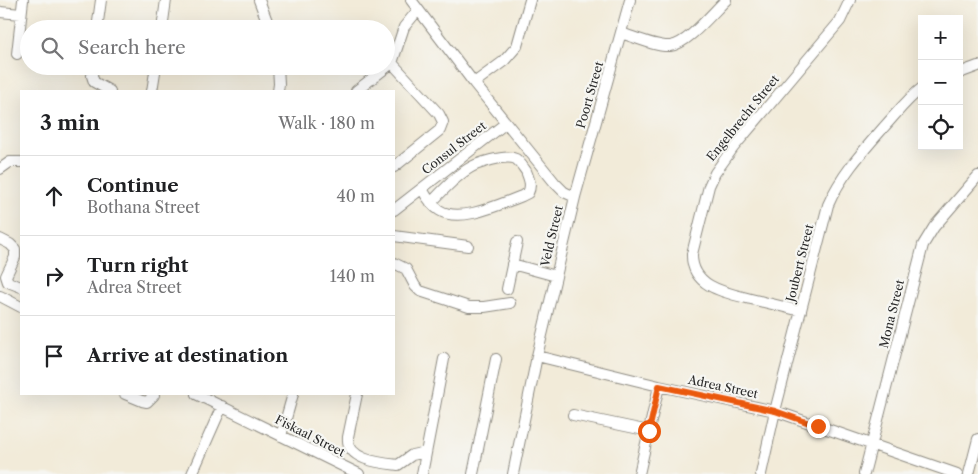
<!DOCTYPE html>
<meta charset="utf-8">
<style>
:root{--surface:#fff;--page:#f2f2f2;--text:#202124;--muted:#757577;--line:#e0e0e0}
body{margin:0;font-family:"Libre Caslon Text",serif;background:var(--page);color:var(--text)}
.controls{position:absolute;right:15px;top:15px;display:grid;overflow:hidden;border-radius:0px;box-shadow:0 5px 20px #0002}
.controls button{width:45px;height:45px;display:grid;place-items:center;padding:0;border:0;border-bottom:1px solid var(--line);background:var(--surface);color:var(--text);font:25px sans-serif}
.stop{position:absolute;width:15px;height:15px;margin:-11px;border:4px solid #ea580c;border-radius:50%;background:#fff}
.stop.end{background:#ea580c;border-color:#fff;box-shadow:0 1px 5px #0008}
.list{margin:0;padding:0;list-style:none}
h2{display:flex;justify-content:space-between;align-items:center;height:65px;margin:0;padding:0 20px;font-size:21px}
h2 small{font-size:16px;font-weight:400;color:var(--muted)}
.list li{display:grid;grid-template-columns:32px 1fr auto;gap:15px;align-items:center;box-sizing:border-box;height:80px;padding:0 20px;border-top:1px solid var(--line)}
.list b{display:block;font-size:19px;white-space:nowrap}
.list p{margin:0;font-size:16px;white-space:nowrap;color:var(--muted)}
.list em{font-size:16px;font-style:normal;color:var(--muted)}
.icon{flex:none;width:28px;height:28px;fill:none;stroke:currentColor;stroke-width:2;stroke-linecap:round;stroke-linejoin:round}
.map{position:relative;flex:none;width:978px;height:474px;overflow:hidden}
.search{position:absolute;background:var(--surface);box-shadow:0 5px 20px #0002;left:20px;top:20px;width:375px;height:55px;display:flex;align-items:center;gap:12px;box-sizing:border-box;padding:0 18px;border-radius:28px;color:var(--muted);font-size:19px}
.panel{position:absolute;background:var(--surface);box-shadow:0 5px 20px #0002;left:20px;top:90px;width:375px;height:305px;border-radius:0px}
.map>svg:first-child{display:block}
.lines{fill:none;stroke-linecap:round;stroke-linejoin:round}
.minor-casing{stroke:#8e8b82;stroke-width:12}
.minor{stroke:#fff;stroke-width:10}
.route{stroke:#ea580c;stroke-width:6}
.labels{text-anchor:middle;stroke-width:4.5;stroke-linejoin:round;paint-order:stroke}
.street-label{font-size:12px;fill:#2b2b2b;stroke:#f6f6f2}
</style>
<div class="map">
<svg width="978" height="474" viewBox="0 0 978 474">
<rect width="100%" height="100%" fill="#f6f6f2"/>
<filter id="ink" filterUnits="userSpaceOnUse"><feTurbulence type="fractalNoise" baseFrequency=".02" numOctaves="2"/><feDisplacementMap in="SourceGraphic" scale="10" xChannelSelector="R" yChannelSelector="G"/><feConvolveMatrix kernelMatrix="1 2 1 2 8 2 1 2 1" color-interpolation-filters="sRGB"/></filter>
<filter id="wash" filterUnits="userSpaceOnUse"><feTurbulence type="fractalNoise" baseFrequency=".0096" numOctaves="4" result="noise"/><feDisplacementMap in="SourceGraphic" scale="20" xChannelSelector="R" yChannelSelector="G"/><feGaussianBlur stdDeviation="1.12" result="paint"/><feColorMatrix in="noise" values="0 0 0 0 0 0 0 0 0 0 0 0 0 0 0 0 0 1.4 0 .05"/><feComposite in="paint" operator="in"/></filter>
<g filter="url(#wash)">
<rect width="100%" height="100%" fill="#f2ebd9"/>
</g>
<g filter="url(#ink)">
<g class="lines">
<defs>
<path id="minor" d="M 259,0 L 270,29
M 411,0 L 474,83 L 555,183 L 564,192 L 575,197
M 0,12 L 21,14
M 97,29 L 101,0
M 162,29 L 166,0
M 621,33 C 634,37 656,47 670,46 C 687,45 713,12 726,0
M 17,54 L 23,0
M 392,63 L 439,114 L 443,122 L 440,130 L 394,167
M 93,66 L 92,76 L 94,82 L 110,91
M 959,73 L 978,66
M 474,83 L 504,61 L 517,46 L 530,0
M 152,91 L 156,66
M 278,91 L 279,84 L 278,66
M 356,91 L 392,63 L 404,27 L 418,10
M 0,169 L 10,162 L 21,162
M 422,189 C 426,196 431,205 439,210 C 460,224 500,204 522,196 L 528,193 C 532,185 529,179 526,171 C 523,167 520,162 516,159 C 506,154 477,163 468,169 C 454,178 442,191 431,203
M 394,210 L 506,123
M 394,236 L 468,246
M 0,239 L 10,244 L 15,249 L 15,257 L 6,276 L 8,282 L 21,287
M 394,263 L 406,269 L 415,286 L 420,291 L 469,307 L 484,307 L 510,303
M 512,264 L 556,276
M 507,289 L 517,242
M 0,296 L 21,307
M 801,311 C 784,307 768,303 751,299 C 726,293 691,287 692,254 L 709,186 L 715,173 L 733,148 L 840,21 L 850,0
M 537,356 L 659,386 L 775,411 L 957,474
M 125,394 L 142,401 L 147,402 L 154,395
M 196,394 L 359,474
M 357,394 L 348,437 C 346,460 380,463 398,465 L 412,455 L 426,452
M 573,415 L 649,431
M 281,436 L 293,394
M 192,474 L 222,406
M 422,474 L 444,359
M 473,474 L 496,359
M 513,474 L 537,356 L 575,197 L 630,0
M 639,474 L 659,386
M 761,474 L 775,411 L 828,205 C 841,175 863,151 884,127 C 896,114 907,99 922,88
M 864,474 L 923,245 L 934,227 L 978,176
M 969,474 L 978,439"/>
</defs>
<use href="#minor" class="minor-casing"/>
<use href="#minor" class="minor"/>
</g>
</g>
<g class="lines" filter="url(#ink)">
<path class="route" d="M 649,431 L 659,386 L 775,411 L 818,426"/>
</g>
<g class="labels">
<g class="street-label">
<text transform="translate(590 95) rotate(-74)" y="4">Poort Street</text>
<text transform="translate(743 118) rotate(-51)" y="4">Engelbrecht Street</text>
<text transform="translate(454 148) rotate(-38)" y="4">Consul Street</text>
<text transform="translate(552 236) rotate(-77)" y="4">Veld Street</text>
<text transform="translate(800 263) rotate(-76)" y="4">Joubert Street</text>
<text transform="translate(892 314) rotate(-76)" y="4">Mona Street</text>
<text transform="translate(723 387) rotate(12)" y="4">Adrea Street</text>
<text transform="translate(310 436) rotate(27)" y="4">Fiskaal Street</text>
</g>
</g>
</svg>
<div class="controls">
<button>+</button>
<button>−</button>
<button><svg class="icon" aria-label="locate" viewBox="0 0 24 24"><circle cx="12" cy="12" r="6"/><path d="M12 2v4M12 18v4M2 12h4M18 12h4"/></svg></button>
</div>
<div class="stop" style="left:649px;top:431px"></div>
<div class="stop end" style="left:818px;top:426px"></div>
<div class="search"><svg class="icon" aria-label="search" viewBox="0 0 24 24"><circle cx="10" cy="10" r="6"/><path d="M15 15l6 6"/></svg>Search here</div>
<section class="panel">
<h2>3 min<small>Walk · 180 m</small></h2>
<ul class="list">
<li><svg class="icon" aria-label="ahead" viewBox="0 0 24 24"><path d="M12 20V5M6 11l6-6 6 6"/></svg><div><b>Continue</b><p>Bothana Street</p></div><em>40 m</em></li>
<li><svg class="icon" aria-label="right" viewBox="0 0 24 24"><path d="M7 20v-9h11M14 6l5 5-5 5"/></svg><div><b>Turn right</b><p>Adrea Street</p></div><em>140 m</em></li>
<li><svg class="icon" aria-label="arrive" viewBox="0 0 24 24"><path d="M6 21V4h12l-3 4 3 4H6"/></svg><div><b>Arrive at destination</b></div></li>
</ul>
</section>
</div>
